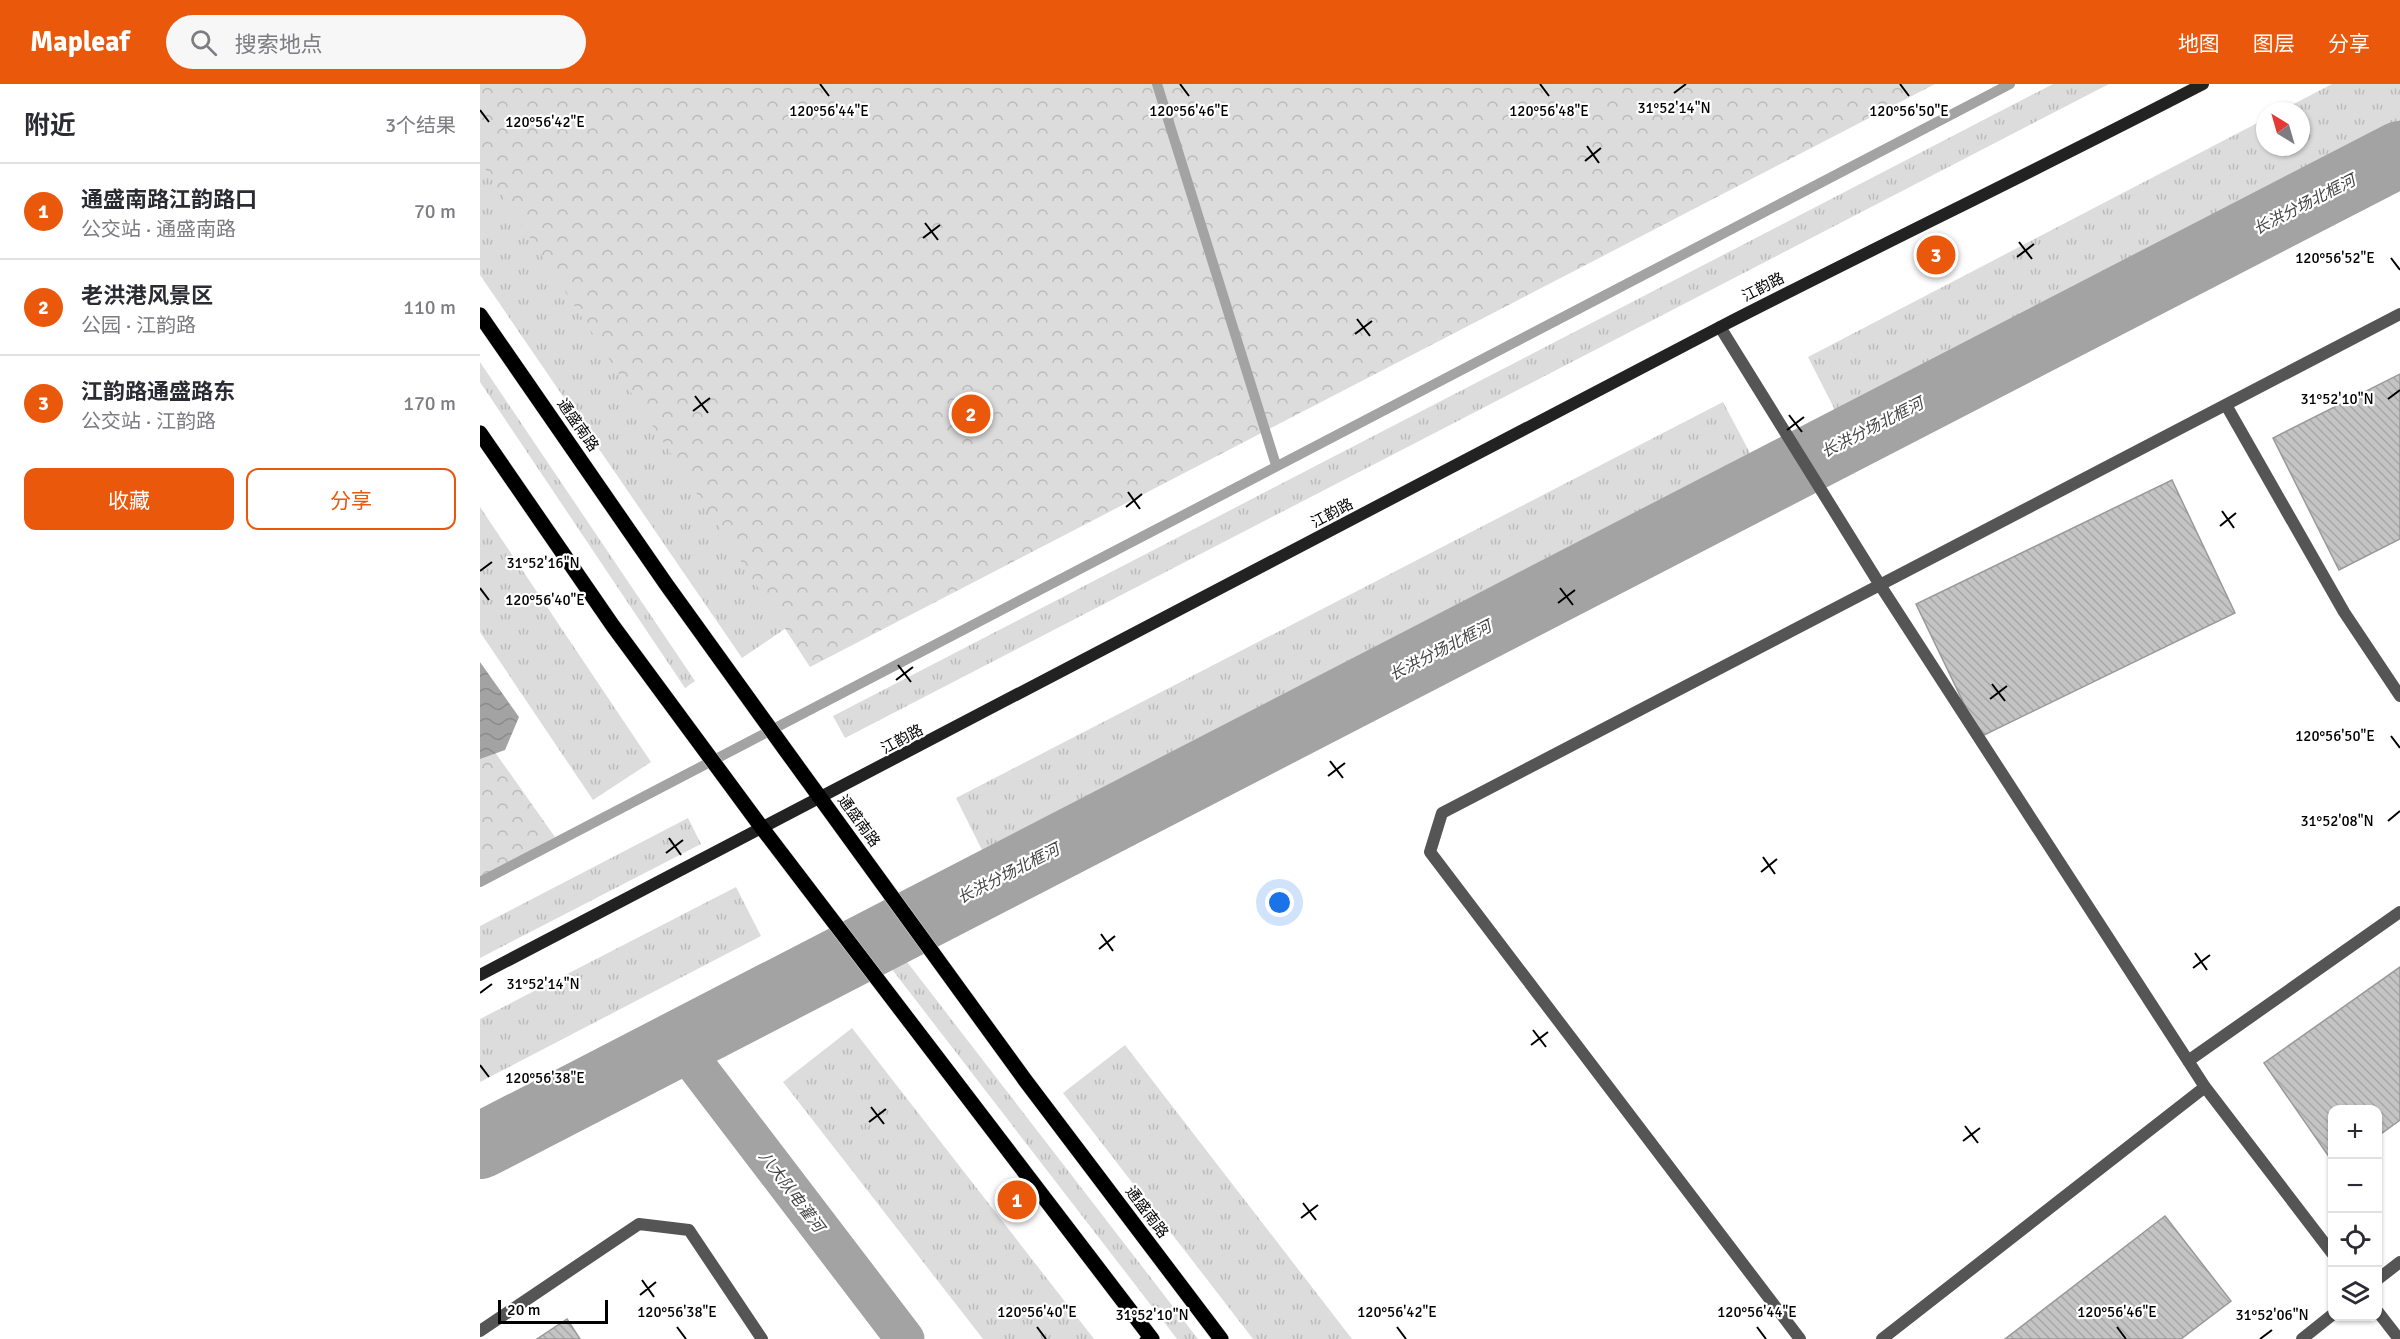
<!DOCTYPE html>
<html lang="zh">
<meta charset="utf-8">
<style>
:root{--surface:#fff;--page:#f7f7f7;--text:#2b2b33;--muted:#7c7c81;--line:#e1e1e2;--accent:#ea580c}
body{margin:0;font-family:Signika,"Noto Sans SC",sans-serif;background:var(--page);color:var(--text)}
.controls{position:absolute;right:18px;bottom:18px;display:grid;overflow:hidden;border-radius:12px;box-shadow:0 2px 4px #0004}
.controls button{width:54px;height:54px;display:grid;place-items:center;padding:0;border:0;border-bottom:2px solid var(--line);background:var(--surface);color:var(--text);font:30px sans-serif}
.compass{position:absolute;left:1776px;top:18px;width:54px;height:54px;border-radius:50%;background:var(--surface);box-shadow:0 2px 4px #0004;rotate:323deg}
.scale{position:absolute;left:18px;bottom:15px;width:110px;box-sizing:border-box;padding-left:6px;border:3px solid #000;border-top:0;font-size:16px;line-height:21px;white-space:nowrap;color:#000;-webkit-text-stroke:4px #fff;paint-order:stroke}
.you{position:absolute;left:800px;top:819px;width:21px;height:21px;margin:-15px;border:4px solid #fff;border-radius:50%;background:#1a73e8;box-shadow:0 0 0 9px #1a73e833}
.badge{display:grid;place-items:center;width:39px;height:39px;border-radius:50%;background:var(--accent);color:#fff;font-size:20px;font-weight:700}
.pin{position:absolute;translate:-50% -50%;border:3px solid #fff;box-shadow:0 2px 6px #0006}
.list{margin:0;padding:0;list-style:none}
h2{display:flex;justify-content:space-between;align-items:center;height:78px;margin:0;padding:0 24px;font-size:26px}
h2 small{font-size:20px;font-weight:400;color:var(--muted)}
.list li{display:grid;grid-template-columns:39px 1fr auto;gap:18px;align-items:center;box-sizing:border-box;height:96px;padding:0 24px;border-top:2px solid var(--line)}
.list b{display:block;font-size:22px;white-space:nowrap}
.list p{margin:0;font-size:20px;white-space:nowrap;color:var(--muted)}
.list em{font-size:20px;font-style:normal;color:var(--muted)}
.actions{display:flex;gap:12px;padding:18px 24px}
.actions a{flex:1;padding:14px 0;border:2px solid var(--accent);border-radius:12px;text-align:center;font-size:21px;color:var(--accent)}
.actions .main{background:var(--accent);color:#fff}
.icon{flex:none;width:33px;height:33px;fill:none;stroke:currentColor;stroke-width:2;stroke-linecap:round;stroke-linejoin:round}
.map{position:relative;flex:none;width:1920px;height:1255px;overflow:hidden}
header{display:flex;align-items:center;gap:36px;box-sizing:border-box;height:84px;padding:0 30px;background:var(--accent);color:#fff}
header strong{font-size:28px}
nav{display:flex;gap:33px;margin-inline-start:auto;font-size:21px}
.search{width:420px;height:54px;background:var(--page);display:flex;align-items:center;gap:15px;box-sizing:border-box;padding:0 21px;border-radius:33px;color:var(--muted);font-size:22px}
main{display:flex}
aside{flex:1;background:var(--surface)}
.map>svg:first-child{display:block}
.grass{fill:url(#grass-tufts)}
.forest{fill:url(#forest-crowns)}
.water{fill:url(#water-waves)}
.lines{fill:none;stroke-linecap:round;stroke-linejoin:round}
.stream{stroke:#a3a3a3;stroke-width:10}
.canal{stroke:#a3a3a3;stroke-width:39}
.river{stroke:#a3a3a3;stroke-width:66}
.building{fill:url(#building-back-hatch);stroke:#999;stroke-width:1.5}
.primary-casing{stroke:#dbdbdb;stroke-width:16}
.lane{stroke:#555;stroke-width:12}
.secondary{stroke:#222;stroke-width:12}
.primary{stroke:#000;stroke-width:15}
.ticks{fill:none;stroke:#000;stroke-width:2}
.labels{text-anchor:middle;stroke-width:4.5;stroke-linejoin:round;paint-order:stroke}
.street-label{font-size:15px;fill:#000;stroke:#fff}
.water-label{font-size:16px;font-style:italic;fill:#444;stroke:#fff}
.ticks-label{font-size:15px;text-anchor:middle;fill:#000;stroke:#fff;stroke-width:4.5;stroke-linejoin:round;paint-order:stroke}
</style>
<header>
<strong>Mapleaf</strong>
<div class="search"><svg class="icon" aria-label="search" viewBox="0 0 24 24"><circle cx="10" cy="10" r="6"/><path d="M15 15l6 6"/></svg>搜索地点</div>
<nav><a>地图</a><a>图层</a><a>分享</a></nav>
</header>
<main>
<aside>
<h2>附近<small>3个结果</small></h2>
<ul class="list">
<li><span class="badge">1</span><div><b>通盛南路江韵路口</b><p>公交站 · 通盛南路</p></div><em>70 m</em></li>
<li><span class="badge">2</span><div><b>老洪港风景区</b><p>公园 · 江韵路</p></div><em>110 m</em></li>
<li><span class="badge">3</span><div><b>江韵路通盛路东</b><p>公交站 · 江韵路</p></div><em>170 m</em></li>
</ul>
<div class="actions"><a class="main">收藏</a><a>分享</a></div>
</aside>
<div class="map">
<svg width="1920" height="1255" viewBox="0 0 1920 1255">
<defs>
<pattern id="grass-tufts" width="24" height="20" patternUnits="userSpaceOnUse" patternTransform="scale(1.5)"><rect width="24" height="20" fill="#dcdcdc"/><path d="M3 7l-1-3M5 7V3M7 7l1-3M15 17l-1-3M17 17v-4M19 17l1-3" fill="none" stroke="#bbb"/></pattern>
<pattern id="forest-crowns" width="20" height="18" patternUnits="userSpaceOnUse" patternTransform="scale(1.5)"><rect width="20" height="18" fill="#dcdcdc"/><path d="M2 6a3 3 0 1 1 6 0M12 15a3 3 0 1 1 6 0" fill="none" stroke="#bbb"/></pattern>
<pattern id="water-waves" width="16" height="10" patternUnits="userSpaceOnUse" patternTransform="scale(1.5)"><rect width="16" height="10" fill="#a3a3a3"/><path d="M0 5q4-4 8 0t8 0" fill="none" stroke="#8b8b8b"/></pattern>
<pattern id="building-back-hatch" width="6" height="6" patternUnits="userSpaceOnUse" patternTransform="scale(1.5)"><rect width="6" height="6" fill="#c4c4c4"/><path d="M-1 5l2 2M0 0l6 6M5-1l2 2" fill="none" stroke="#a7a7a7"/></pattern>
</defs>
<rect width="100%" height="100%" fill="#fff"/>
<path class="grass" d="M 1573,0 L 1629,0 L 365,654 L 353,632 Z
M 1852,0 L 1920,0 L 1920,37 L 1357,330 L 1328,273 L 1785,35 L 1785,63 L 1821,63 L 1821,27 L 1800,27 Z
M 0,69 L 318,536 L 262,574 L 0,191 Z
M 0,278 L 215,597 L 205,604 L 0,298 Z
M 1243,318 L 1270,369 L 502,766 L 476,714 Z
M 0,423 L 171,678 L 113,716 L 0,548 Z
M 208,734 L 221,760 L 0,874 L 0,842 Z
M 256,803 L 281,852 L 0,998 L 0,935 Z
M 424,874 L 718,1255 L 697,1255 L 411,884 Z
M 372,944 L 614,1255 L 503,1255 L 303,998 Z
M 645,961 L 872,1255 L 773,1255 L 583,1009 Z"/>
<path class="forest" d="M 0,0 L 1455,0 L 330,583 L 0,77 Z
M 0,647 L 75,753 L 0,795 Z"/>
<path class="water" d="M 0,578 L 39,633 L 25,666 L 0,675 Z"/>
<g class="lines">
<path class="stream" d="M 677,0 L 796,381
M 0,798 L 1530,0"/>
<path class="canal" d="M 199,959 L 425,1255"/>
<path class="river" d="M 0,1062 L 1920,70"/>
</g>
<path class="building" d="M 1920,290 L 1920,455 L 1859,486 L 1793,354 Z
M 1692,396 L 1755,529 L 1500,653 L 1436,520 Z
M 1920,883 L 1920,1036 L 1898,1052 L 1898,1026 L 1852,1026 L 1852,1077 L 1784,979 Z
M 1685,1132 L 1751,1217 L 1701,1255 L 1525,1255 Z
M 87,1235 L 100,1255 L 57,1255 Z"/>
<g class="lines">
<defs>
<path id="primary" d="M 0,231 L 186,500 L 304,664 L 545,996 L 741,1255
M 0,349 L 133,542 L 282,744 L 672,1255"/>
</defs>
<use href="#primary" class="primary-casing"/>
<path class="lane" d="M 1240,243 L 1400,501 L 1725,1003 L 1852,1169
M 1746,321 L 1864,528 L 1920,612
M 1708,977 L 1920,828
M 1898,1195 L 1920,1178
M 1898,1228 L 1919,1255
M 0,1247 L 159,1140 L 209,1146 L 282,1255
M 1320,1255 L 950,768 L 962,729 L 1920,230
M 1402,1255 L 1725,1003
M 1822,1255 L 1852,1231"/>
<path class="secondary" d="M 0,891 L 1240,243 C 1400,161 1563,83 1723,0"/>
<use href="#primary" class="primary"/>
</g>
<path class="ticks" d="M 340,0 L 349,12M 700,0 L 709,12M 1060,0 L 1069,12M 1420,0 L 1429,12M 1194,9 L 1206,0M 0,26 L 9,38M 1107,62 L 1119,79M 1105,77 L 1121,64M 445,139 L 458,156M 443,154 L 460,141M 1539,158 L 1552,175M 1537,173 L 1554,160M 1911,174 L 1920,186M 877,235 L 890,252M 875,250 L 892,237M 215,312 L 228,329M 1908,315 L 1920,306M 213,327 L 230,314M 1309,331 L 1322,348M 1307,346 L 1324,333M 648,408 L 660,425M 646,423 L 662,410M 1742,427 L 1754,444M 1740,442 L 1756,429M 0,487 L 12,478M 0,504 L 9,516M 1080,504 L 1093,521M 1078,519 L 1095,506M 418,581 L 431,598M 416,596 L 433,583M 1512,600 L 1525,617M 1510,615 L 1527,602M 1911,652 L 1920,664M 850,677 L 863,694M 848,692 L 865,679M 1908,737 L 1920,727M 189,754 L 201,771M 186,769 L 203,756M 1283,773 L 1295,790M 1281,788 L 1297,775M 621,850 L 633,867M 619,865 L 635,852M 1715,869 L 1727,886M 1713,884 L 1730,871M 0,909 L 12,900M 1053,946 L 1066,963M 1051,961 L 1068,948M 0,981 L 9,993M 391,1023 L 404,1040M 389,1038 L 406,1025M 1485,1042 L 1498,1059M 1483,1057 L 1500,1044M 823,1119 L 836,1136M 821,1134 L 838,1121M 162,1196 L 174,1213M 160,1211 L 176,1198M 197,1243 L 206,1255M 557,1243 L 566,1255M 917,1243 L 926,1255M 1277,1243 L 1286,1255M 1637,1243 L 1646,1255M 660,1255 L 672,1246M 1780,1255 L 1792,1246"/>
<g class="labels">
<g class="street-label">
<text transform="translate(1283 203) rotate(-27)" y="5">江韵路</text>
<text transform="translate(98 341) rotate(55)" y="5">通盛南路</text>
<text transform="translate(852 429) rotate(-28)" y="5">江韵路</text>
<text transform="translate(422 655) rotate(-28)" y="5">江韵路</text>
<text transform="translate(379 737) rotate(54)" y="5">通盛南路</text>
<text transform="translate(667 1128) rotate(53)" y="5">通盛南路</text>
</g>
<g class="water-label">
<text transform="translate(1824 120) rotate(-27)" y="6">长洪分场北框河</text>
<text transform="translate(1392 343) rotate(-27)" y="6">长洪分场北框河</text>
<text transform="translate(960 566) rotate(-27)" y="6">长洪分场北框河</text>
<text transform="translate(528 789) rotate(-27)" y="6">长洪分场北框河</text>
<text transform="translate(312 1107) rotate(53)" y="6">八大队电灌河</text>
</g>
</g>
<g class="ticks-label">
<text x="1194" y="29">31°52'14"N</text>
<text x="349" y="32">120°56'44"E</text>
<text x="709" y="32">120°56'46"E</text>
<text x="1069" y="32">120°56'48"E</text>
<text x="1429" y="32">120°56'50"E</text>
<text x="65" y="43">120°56'42"E</text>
<text x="1855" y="179">120°56'52"E</text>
<text x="1857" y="320">31°52'10"N</text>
<text x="63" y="484">31°52'16"N</text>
<text x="65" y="521">120°56'40"E</text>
<text x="1855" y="657">120°56'50"E</text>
<text x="1857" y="742">31°52'08"N</text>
<text x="63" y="905">31°52'14"N</text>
<text x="65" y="999">120°56'38"E</text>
<text x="197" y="1233">120°56'38"E</text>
<text x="557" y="1233">120°56'40"E</text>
<text x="917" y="1233">120°56'42"E</text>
<text x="1277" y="1233">120°56'44"E</text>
<text x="1637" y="1233">120°56'46"E</text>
<text x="672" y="1236">31°52'10"N</text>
<text x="1792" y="1236">31°52'06"N</text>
</g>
</svg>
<div class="controls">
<button>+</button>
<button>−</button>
<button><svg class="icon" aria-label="locate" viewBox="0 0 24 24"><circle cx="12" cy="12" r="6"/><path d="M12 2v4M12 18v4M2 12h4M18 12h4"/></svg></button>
<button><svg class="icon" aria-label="layers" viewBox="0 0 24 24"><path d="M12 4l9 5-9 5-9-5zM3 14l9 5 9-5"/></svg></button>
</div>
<svg class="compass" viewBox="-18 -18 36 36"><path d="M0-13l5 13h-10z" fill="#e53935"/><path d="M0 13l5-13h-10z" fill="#7c7c81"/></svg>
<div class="scale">20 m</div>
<div class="you"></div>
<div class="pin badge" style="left:537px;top:1116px">1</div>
<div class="pin badge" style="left:491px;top:330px">2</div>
<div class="pin badge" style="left:1456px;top:171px">3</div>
</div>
</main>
